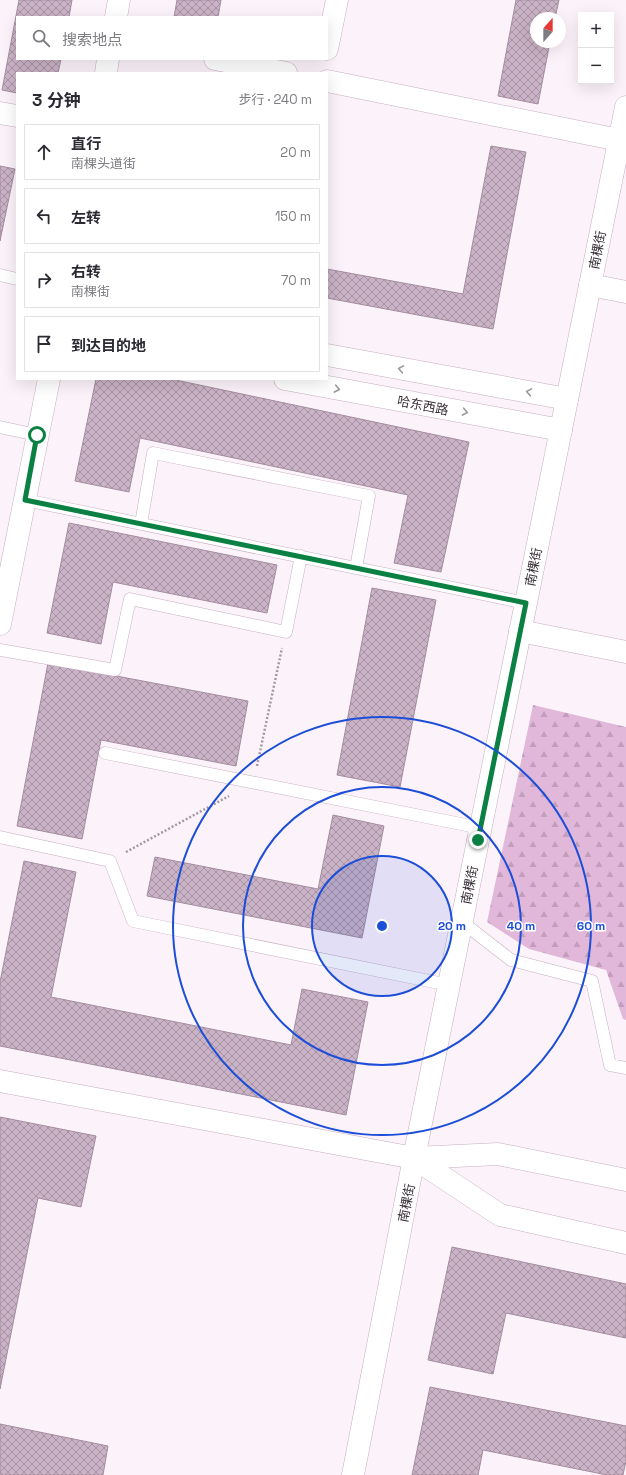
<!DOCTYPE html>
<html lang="zh">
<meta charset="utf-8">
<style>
:root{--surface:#fff;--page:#f2f2f3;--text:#2b2b33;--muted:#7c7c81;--line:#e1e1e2}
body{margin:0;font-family:"Space Grotesk","Noto Sans SC",sans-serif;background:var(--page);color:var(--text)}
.controls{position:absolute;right:12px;top:12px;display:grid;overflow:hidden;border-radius:0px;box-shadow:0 4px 16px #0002}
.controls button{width:36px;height:36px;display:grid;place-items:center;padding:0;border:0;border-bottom:1px solid var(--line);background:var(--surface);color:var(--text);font:20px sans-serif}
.compass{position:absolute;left:530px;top:12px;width:36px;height:36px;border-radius:50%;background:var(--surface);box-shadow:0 4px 16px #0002;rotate:21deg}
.stop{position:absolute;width:12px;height:12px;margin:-9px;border:3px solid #0b8043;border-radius:50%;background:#fff}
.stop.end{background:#0b8043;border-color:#fff;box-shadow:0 1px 4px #0008}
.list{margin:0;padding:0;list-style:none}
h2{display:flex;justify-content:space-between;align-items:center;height:52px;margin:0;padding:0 16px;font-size:17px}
h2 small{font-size:13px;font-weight:400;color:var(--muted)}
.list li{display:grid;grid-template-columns:26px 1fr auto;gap:12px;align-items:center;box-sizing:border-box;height:56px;margin:0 8px 8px;padding:0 8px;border:1px solid var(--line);border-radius:0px}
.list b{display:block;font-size:15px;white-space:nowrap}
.list p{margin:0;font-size:13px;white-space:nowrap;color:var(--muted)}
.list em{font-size:13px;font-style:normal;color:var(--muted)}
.icon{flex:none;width:22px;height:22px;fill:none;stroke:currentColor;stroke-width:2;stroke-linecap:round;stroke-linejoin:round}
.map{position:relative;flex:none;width:626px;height:1475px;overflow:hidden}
.search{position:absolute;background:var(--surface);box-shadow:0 4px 16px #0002;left:16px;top:16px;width:312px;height:44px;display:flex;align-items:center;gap:10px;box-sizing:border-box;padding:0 14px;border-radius:0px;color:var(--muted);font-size:15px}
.panel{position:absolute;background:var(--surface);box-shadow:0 4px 16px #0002;left:16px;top:72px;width:312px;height:308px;border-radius:0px}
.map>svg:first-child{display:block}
.forest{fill:url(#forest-firs)}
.building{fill:url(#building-cross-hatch);stroke:#a38d9f}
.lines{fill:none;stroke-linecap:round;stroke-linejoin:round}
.service-casing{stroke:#c5afc1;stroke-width:13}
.minor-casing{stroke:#c5afc1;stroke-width:23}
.tertiary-casing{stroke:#c5afc1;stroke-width:23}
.path{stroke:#a39aa1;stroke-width:2.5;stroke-dasharray:2 2;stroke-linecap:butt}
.service{stroke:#fff;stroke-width:12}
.minor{stroke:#fff;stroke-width:22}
.tertiary{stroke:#fff;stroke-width:22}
.oneway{stroke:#9c989c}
.route{stroke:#0b8043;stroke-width:5}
.ring{fill:none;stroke:#1d4ed8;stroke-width:2}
.labels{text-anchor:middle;stroke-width:3;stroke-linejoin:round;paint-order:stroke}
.street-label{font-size:13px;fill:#393038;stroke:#fff}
.centre{fill:#1d4ed8;stroke:#fff;stroke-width:2}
.ring-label{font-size:12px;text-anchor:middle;font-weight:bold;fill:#1d4ed8;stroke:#fff;stroke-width:3;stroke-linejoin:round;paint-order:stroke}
</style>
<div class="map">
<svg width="626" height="1475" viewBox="0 0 626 1475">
<defs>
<pattern id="forest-firs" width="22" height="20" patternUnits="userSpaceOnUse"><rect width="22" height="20" fill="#e1b8da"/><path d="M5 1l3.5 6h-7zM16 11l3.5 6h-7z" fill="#c29ebc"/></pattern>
<pattern id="building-cross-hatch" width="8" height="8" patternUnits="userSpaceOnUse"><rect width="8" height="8" fill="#cab3c6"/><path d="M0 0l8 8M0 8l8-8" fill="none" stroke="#a592a2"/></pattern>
</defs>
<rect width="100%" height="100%" fill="#fcf3fa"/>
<path class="forest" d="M 533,705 L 626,727 L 626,1020 L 623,1019 L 606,970 L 529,949 L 487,922 Z"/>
<path class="building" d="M 19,0 L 72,0 L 69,17 L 17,17 L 17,59 L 61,59 L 58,73 L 17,73 L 17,93 L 2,90 Z
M 177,0 L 221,0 L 218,17 L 174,17 Z
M 516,0 L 559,0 L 555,18 L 536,18 L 536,42 L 550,42 L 538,104 L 498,96 Z
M 491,146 L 526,152 L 493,329 L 327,298 L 327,269 L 463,294 Z
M 0,166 L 15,169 L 0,241 Z
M 96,379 L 171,379 L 469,442 L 441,572 L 394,563 L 408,495 L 140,438 L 129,492 L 75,481 Z
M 69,523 L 277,565 L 267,613 L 113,582 L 101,644 L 47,633 Z
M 372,588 L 436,600 L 400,787 L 337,775 Z
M 48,663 L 248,701 L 236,766 L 101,740 L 82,839 L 17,826 Z
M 333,815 L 384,826 L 362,938 L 147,896 L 155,857 L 318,889 Z
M 24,861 L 76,872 L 51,997 L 291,1045 L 302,989 L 368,1002 L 346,1115 L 0,1046 L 0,982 Z
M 0,1117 L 96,1136 L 81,1207 L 38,1198 L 0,1389 Z
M 452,1247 L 626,1284 L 626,1338 L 506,1313 L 493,1374 L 428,1360 Z
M 430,1387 L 626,1426 L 626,1461 L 623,1475 L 607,1475 L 483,1450 L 478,1475 L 412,1475 Z
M 0,1424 L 108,1446 L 103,1475 L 0,1475 Z"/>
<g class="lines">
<defs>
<path id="service" d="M 0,275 L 17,279
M 0,427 L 37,435
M 25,500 L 526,603
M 141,524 L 153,453 L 369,496 L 356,568
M 0,650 L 115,670 L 130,599 L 286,632 L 301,556
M 105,753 L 481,828
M 0,837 L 110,861 L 133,921 L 449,985
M 462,922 L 511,960 L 592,981 L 610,1065 L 626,1068"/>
<path id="minor" d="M 116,17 L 119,0
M 327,49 L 337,0
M 215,59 L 286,73
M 106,73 L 108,59
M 327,81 L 619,140
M 0,113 L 17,116
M 590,285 L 626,292
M 327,355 L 567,399
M 285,379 L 561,430
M 0,624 L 49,379
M 520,631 L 626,652
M 0,1081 L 414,1158 L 498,1154 L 626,1180
M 414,1158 L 500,1215 L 626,1243"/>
<path id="tertiary" d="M 353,1475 L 414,1158 L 626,107"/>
</defs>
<use href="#service" class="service-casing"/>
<use href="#minor" class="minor-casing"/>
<use href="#tertiary" class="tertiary-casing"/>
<path class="path" d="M 257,766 L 282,648
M 126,852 L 229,796"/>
<use href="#service" class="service"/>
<use href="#minor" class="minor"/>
<use href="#tertiary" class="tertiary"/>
</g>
<defs><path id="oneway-chevron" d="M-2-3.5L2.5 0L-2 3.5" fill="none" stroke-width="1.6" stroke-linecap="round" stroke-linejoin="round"/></defs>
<g class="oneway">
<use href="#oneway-chevron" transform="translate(401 369) rotate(-170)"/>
<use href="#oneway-chevron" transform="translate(337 389) rotate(11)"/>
<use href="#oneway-chevron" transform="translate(529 392) rotate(-170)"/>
<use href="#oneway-chevron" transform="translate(465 412) rotate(11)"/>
</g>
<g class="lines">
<path class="route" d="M 37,435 L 25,500 L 526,603 L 478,840"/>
</g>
<circle cx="382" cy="926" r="70" fill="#1d4ed8" fill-opacity=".12"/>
<g class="ring">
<circle cx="382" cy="926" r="70"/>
<circle cx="382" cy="926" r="139"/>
<circle cx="382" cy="926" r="209"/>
</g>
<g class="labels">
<g class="street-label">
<text transform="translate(597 250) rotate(-79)" y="5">南棵街</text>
<text transform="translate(423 405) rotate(11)" y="5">哈东西路</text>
<text transform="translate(533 567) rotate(-79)" y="5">南棵街</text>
<text transform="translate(469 885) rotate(-79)" y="5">南棵街</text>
<text transform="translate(406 1203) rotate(-79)" y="5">南棵街</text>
</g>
</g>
<circle cx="382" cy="926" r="6" class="centre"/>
<g class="ring-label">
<text x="452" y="930">20 m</text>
<text x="521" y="930">40 m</text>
<text x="591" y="930">60 m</text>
</g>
</svg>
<div class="controls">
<button>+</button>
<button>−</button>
</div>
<svg class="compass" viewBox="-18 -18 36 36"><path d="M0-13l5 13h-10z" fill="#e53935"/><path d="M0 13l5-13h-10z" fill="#7c7c81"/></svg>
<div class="stop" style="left:37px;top:435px"></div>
<div class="stop end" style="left:478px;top:840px"></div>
<div class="search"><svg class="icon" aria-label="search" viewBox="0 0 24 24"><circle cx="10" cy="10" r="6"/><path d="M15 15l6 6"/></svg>搜索地点</div>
<section class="panel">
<h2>3 分钟<small>步行 · 240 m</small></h2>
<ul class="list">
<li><svg class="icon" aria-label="ahead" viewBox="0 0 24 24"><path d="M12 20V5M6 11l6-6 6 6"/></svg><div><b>直行</b><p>南棵头道街</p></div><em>20 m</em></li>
<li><svg class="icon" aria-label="left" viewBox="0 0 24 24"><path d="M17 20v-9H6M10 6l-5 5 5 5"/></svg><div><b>左转</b></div><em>150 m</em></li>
<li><svg class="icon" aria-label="right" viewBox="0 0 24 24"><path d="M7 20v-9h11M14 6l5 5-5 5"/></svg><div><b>右转</b><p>南棵街</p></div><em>70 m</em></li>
<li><svg class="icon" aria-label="arrive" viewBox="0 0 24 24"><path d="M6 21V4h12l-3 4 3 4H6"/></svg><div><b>到达目的地</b></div></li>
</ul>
</section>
</div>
